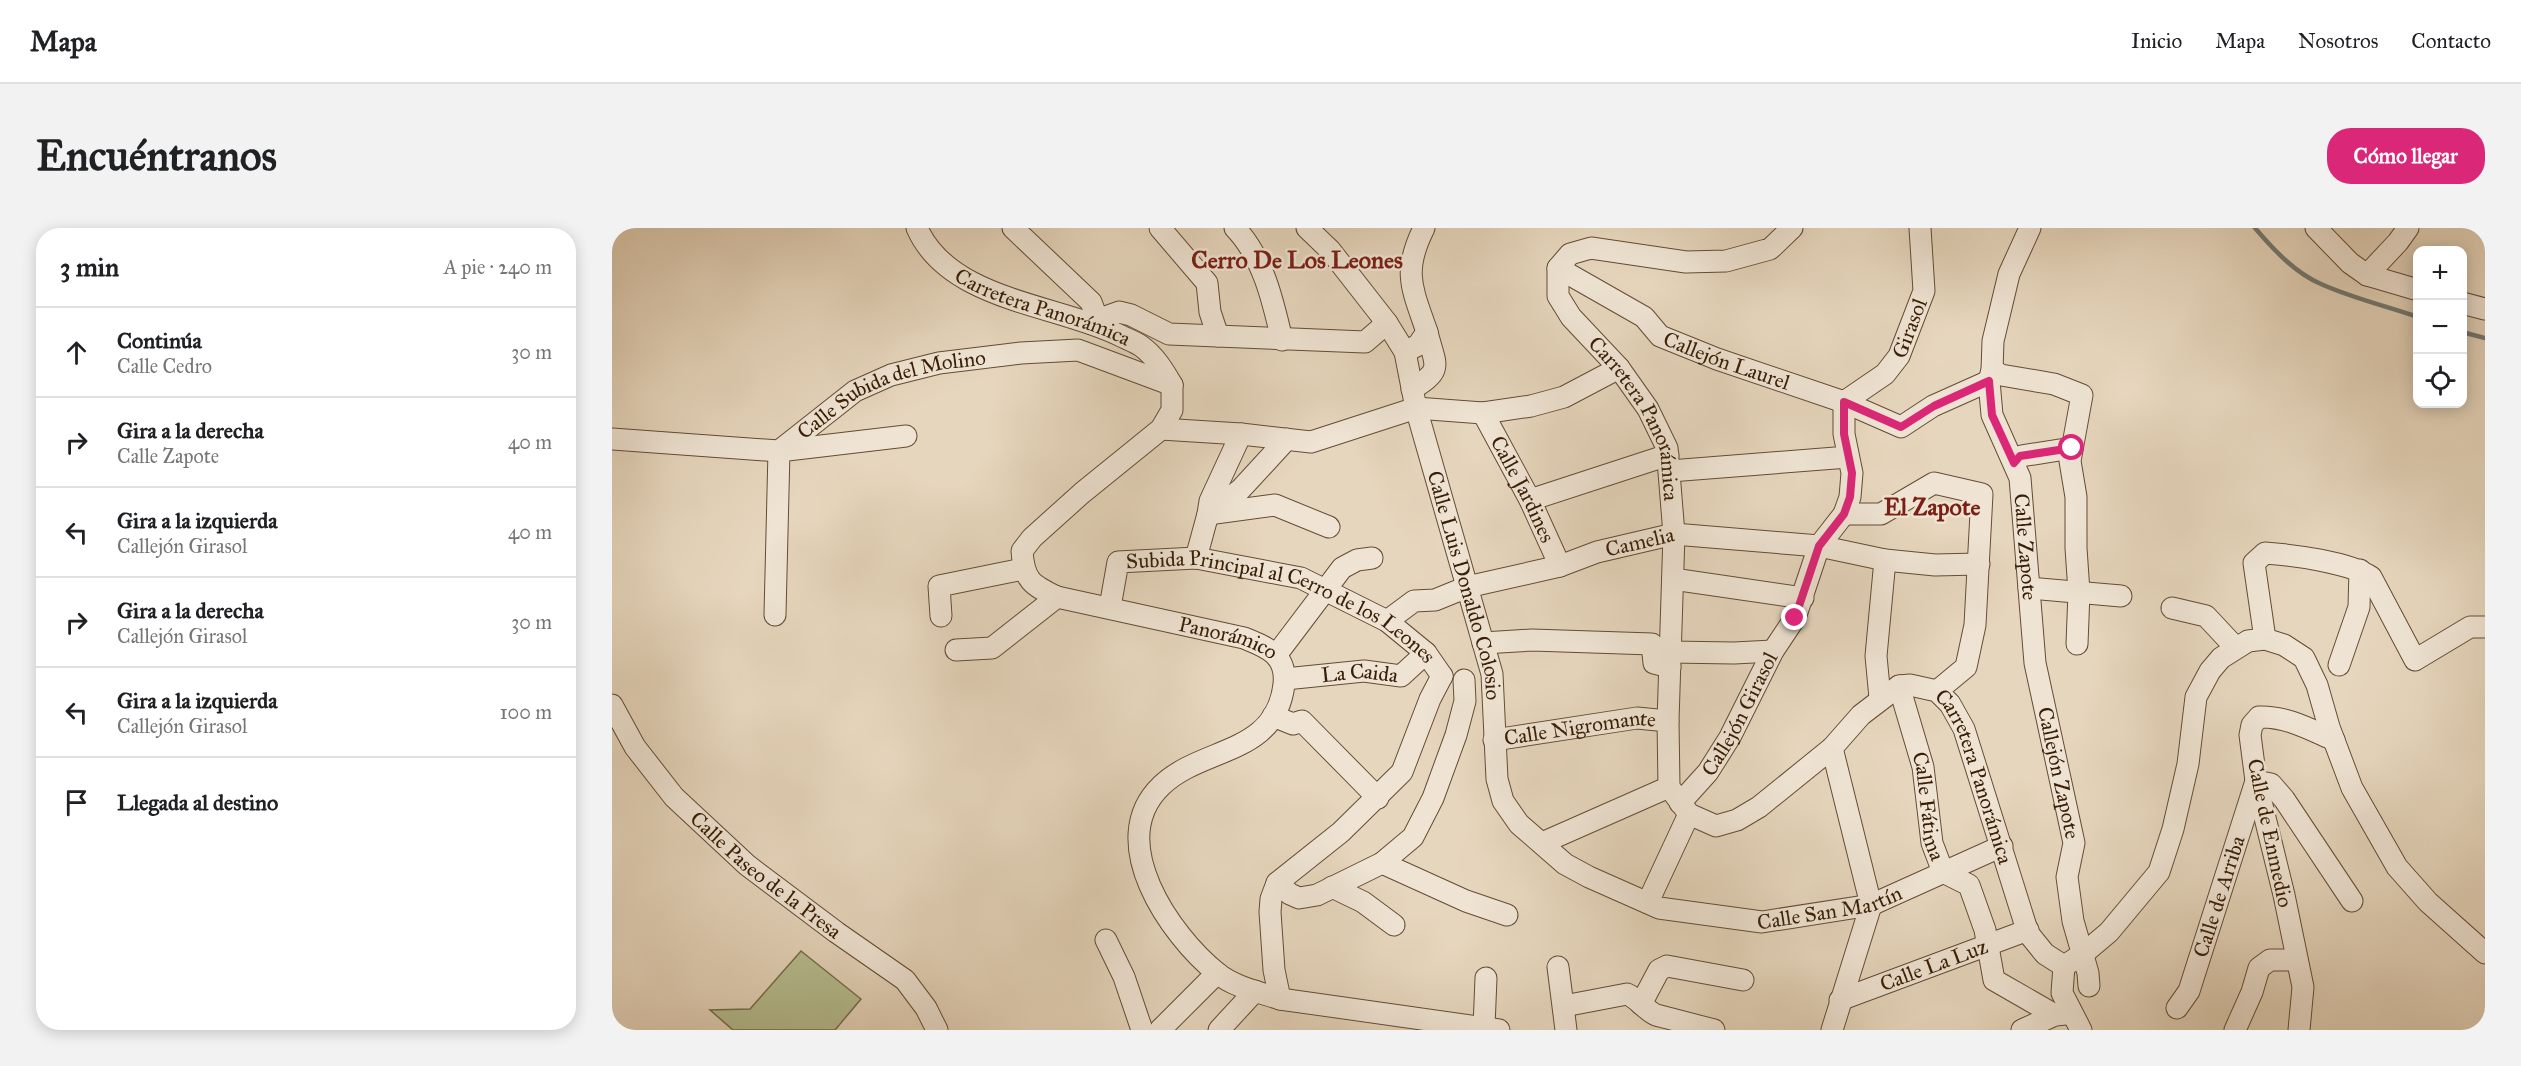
<!DOCTYPE html>
<html lang="es">
<meta charset="utf-8">
<style>
:root{--surface:#fff;--page:#f2f2f2;--text:#202124;--muted:#757577;--line:#e0e0e0;--accent:#db2777}
body{margin:0;font-family:"IM FELL Great Primer",serif;background:var(--page);color:var(--text)}
.controls{position:absolute;right:18px;top:18px;display:grid;overflow:hidden;border-radius:12px;box-shadow:0 3px 15px #0003}
.controls button{width:54px;height:54px;display:grid;place-items:center;padding:0;border:0;border-bottom:2px solid var(--line);background:var(--surface);color:var(--text);font:30px sans-serif}
.stop{position:absolute;width:18px;height:18px;margin:-14px;border:4px solid #db2777;border-radius:50%;background:#fff}
.stop.end{background:#db2777;border-color:#fff;box-shadow:0 2px 6px #0008}
.list{margin:0;padding:0;list-style:none}
h2{display:flex;justify-content:space-between;align-items:center;height:78px;margin:0;padding:0 24px;font-size:26px}
h2 small{font-size:20px;font-weight:400;color:var(--muted)}
.list li{display:grid;grid-template-columns:39px 1fr auto;gap:18px;align-items:center;box-sizing:border-box;height:90px;padding:0 24px;border-top:2px solid var(--line)}
.list b{display:block;font-size:22px;white-space:nowrap}
.list p{margin:0;font-size:20px;white-space:nowrap;color:var(--muted)}
.list em{font-size:20px;font-style:normal;color:var(--muted)}
.icon{flex:none;width:33px;height:33px;fill:none;stroke:currentColor;stroke-width:2;stroke-linecap:round;stroke-linejoin:round}
.map{position:relative;flex:none;width:1873px;height:802px;overflow:hidden;border-radius:24px}
header{display:flex;align-items:center;gap:36px;box-sizing:border-box;height:84px;padding:0 30px;background:var(--surface);border-bottom:2px solid var(--line)}
header strong{font-size:28px}
nav{display:flex;gap:33px;margin-inline-start:auto;font-size:21px}
.intro{display:flex;align-items:center;justify-content:space-between;box-sizing:border-box;height:144px;padding:0 36px}
h1{margin:0;font-size:42px}
.button{padding:15px 27px;border-radius:24px;background:var(--accent);color:#fff;font-size:21px;font-weight:700}
main{display:flex;gap:36px;padding:0 36px}
aside{flex:1;background:var(--surface);border-radius:24px;box-shadow:0 3px 15px #0003}
.map>svg:first-child{display:block}
.green{fill:#b5be91;stroke:#766e4c;stroke-width:1.5}
.lines{fill:none;stroke-linecap:round;stroke-linejoin:round}
.stream{stroke:#737a73;stroke-width:4.5}
.minor-casing{stroke:#644c34;stroke-width:23}
.minor{stroke:#efe4d4;stroke-width:21}
.route{stroke:#db2777;stroke-width:8}
.labels{text-anchor:middle;stroke-width:5;stroke-linejoin:round;paint-order:stroke}
.street-label{font-size:21px;fill:#381e06;stroke:#efe4d4}
.quarter-label{font-size:24px;font-weight:bold;fill:#7a1f14;stroke:#efe4d4}
</style>
<header>
<strong>Mapa</strong>
<nav><a>Inicio</a><a>Mapa</a><a>Nosotros</a><a>Contacto</a></nav>
</header>
<div class="intro"><h1>Encuéntranos</h1><a class="button">Cómo llegar</a></div>
<main>
<aside>
<h2>3 min<small>A pie · 240 m</small></h2>
<ul class="list">
<li><svg class="icon" aria-label="ahead" viewBox="0 0 24 24"><path d="M12 20V5M6 11l6-6 6 6"/></svg><div><b>Continúa</b><p>Calle Cedro</p></div><em>30 m</em></li>
<li><svg class="icon" aria-label="right" viewBox="0 0 24 24"><path d="M7 20v-9h11M14 6l5 5-5 5"/></svg><div><b>Gira a la derecha</b><p>Calle Zapote</p></div><em>40 m</em></li>
<li><svg class="icon" aria-label="left" viewBox="0 0 24 24"><path d="M17 20v-9H6M10 6l-5 5 5 5"/></svg><div><b>Gira a la izquierda</b><p>Callejón Girasol</p></div><em>40 m</em></li>
<li><svg class="icon" aria-label="right" viewBox="0 0 24 24"><path d="M7 20v-9h11M14 6l5 5-5 5"/></svg><div><b>Gira a la derecha</b><p>Callejón Girasol</p></div><em>30 m</em></li>
<li><svg class="icon" aria-label="left" viewBox="0 0 24 24"><path d="M17 20v-9H6M10 6l-5 5 5 5"/></svg><div><b>Gira a la izquierda</b><p>Callejón Girasol</p></div><em>100 m</em></li>
<li><svg class="icon" aria-label="arrive" viewBox="0 0 24 24"><path d="M6 21V4h12l-3 4 3 4H6"/></svg><div><b>Llegada al destino</b></div></li>
</ul>
</aside>
<div class="map">
<svg width="1873" height="802" viewBox="0 0 1873 802">
<rect width="100%" height="100%" fill="#e6d6bd"/>
<filter id="stains"><feTurbulence type="fractalNoise" baseFrequency=".00333" numOctaves="4"/><feColorMatrix values="0 0 0 0 .2 0 0 0 0 .09 0 0 0 0 .02 0 0 0 .5 -.17"/></filter>
<radialGradient id="worn" r=".72"><stop offset=".6" stop-color="#630" stop-opacity="0"/><stop offset="1" stop-color="#630" stop-opacity=".3"/></radialGradient>
<path class="green" d="M 189,723 L 249,771 L 223,802 L 121,802 L 98,782 L 138,781 Z"/>
<g class="lines">
<path class="stream" d="M 1643,0 C 1661,21 1683,45 1709,56 C 1740,70 1774,78 1806,89
M 1850,104 L 1873,110"/>
<defs>
<g id="minor">
<path id="s1" d="M 305,0 C 337,73 445,76 509,108 C 515,111 523,114 529,118 C 543,128 552,143 560,157"/>
<path d="M 401,0 L 479,74 L 488,98"/>
<path d="M 548,0 L 595,55 L 598,84 L 606,108"/>
<path d="M 623,0 C 651,29 661,73 670,112"/>
<path id="s2" d="M 695,0 L 718,22 L 775,95 L 793,124 L 804,180 L 880,446 L 885,551 L 891,573 L 907,596 L 953,636 L 977,649 L 1047,680 L 1150,694 L 1259,677 L 1390,618"/>
<path id="s3" d="M 1180,0 L 1158,21 L 1114,33 L 1074,34 L 979,20 L 958,26 L 946,40 L 946,68 L 959,89 L 1007,140 L 1036,181 L 1055,220 L 1062,306 L 1056,493 L 1057,559 L 1077,586 L 1104,598 L 1125,592 L 1147,579 L 1220,520 L 1249,487 L 1287,458 L 1298,457 L 1325,463 L 1338,476 L 1352,501 L 1416,705 L 1433,726 L 1452,738 L 1471,726 L 1497,704 L 1547,644 L 1561,601 L 1576,536 L 1584,469 L 1598,443 L 1609,430 L 1636,413 L 1653,411 L 1672,417 L 1692,430 L 1705,457 L 1717,499 L 1740,560 L 1785,639 L 1816,674 L 1873,725"/>
<path id="s4" d="M 1418,0 L 1397,46 L 1381,113 L 1380,142 L 1377,153 L 1380,187 L 1408,250 L 1423,435 L 1462,615 L 1455,649 L 1461,693 L 1476,745 L 1477,758"/>
<path d="M 1704,0 L 1738,35 L 1755,47 L 1806,62"/>
<path id="s5" d="M 946,40 L 1032,89 L 1048,108 L 1105,131 L 1232,174 L 1289,199 L 1321,178 L 1377,153"/>
<path d="M 1755,47 L 1786,14 L 1796,0"/>
<path d="M 1850,75 L 1873,81"/>
<path d="M 488,98 L 496,88 L 507,84 L 519,87 L 557,106 L 753,114 L 775,95"/>
<path d="M 793,124 L 806,117 L 815,104 C 800,60 790,44 812,0"/>
<path d="M 1380,142 L 1389,147 L 1442,156 L 1470,167 L 1458,233 L 1464,269 L 1464,320 L 1467,364 L 1465,416"/>
<path id="s6" d="M 560,157 L 560,182 L 549,201 L 470,265 L 420,310 L 410,323 C 412,353 420,357 445,369 L 632,410 C 654,419 675,426 672,456 C 664,528 590,518 549,558 C 492,613 558,707 605,745 C 622,759 647,764 668,771 L 887,802"/>
<path d="M 800,161 C 833,141 823,138 815,104"/>
<path id="s7" d="M 1232,174 L 1273,146 L 1287,128 L 1312,63 L 1308,0"/>
<path id="s8" d="M 871,185 L 918,272 L 948,338"/>
<path d="M 549,201 L 629,206 L 699,214 L 804,180 L 871,185 L 919,178 L 952,169 L 1007,140"/>
<path d="M 629,206 L 598,273 L 596,286 L 663,277 L 717,299"/>
<path id="s9" d="M 0,211 L 167,223 L 243,163 L 279,147 L 327,135 L 409,125 L 466,122 L 560,157"/>
<path d="M 1402,235 L 1409,228 L 1460,220"/>
<path d="M 1058,243 L 1236,229"/>
<path d="M 918,272 L 1056,227"/>
<path d="M 1232,286 L 1269,286 L 1322,255 L 1370,266 L 1363,397 L 1354,439 L 1325,463"/>
<path d="M 584,330 L 596,286 L 628,262 L 675,211"/>
<path d="M 1061,351 L 1191,370"/>
<path d="M 1417,360 L 1509,368"/>
<path id="s10" d="M 498,379 L 506,334 L 584,330 L 689,350 L 775,393 L 814,425 L 830,448"/>
<path d="M 1560,380 L 1594,388 L 1623,419"/>
<path d="M 163,387 L 167,223 L 294,208"/>
<path d="M 329,388 L 327,358 L 411,341"/>
<path id="s11" d="M 775,393 L 802,373 L 823,372 L 855,359 L 948,338 L 985,324 L 1062,306 L 1207,318 L 1273,332 L 1323,337 L 1367,336"/>
<path d="M 1653,411 L 1642,335 L 1653,325 C 1681,327 1736,334 1759,349 L 1803,432 L 1858,399 L 1873,399"/>
<path d="M 871,415 L 920,412 L 1040,416 L 1042,435 L 1058,439"/>
<path d="M 344,422 L 380,420 L 445,369"/>
<path d="M 1058,424 L 1122,425 L 1161,423"/>
<path d="M 665,426 L 730,340 L 745,332 L 760,330"/>
<path d="M 1727,437 L 1747,379 L 1748,342"/>
<path id="s12" d="M 673,451 L 752,443 L 789,448 L 814,425"/>
<path id="s13" d="M 1287,458 L 1311,539 L 1320,615 L 1331,644 L 1357,657 L 1373,702 L 1382,752 L 1443,787"/>
<path d="M 1268,470 L 1264,428 L 1273,332"/>
<path id="s14" d="M 0,477 L 23,519 L 62,569 L 135,637 L 224,704 L 293,752 L 314,780 L 325,802"/>
<path d="M 661,488 L 681,496 L 690,493 L 766,570"/>
<path id="s15" d="M 882,512 L 1025,490 L 1056,493"/>
<path d="M 1220,520 L 1259,677"/>
<path id="s16" d="M 1068,575 L 1096,544 L 1118,509 L 1161,423 L 1183,390 L 1207,318 L 1232,286 L 1238,269 L 1240,245 L 1232,206 L 1232,174"/>
<path d="M 930,615 L 1057,559"/>
<path d="M 770,635 L 854,673 L 895,687"/>
<path d="M 665,655 L 678,666 L 687,670 L 705,667 L 770,635 L 801,609 L 821,570 L 844,507 L 853,473 L 852,452"/>
<path d="M 720,659 L 751,674 L 782,697"/>
<path d="M 1036,674 L 1077,586"/>
<path d="M 494,712 L 512,749 L 530,802"/>
<path d="M 1452,738 L 1450,765 L 1469,802"/>
<path d="M 946,739 L 954,802"/>
<path d="M 668,771 L 662,742 L 658,684 L 659,671 L 665,655 L 729,604 L 790,544 L 818,471 L 830,448"/>
<path id="s17" d="M 1228,772 L 1416,702"/>
<path d="M 1029,776 L 1047,742 L 1055,738 L 1131,752"/>
<path d="M 952,778 L 1015,766 C 1027,771 1033,782 1044,787 L 1102,802"/>
<path id="s18" d="M 1565,780 L 1577,763 L 1644,553 L 1659,556 L 1672,571 L 1740,673"/>
<path d="M 872,799 L 874,750"/>
<path d="M 548,802 L 605,745"/>
<path d="M 607,802 L 643,763"/>
<path d="M 1220,802 L 1259,677"/>
<path d="M 1410,802 L 1443,787 L 1454,786"/>
<path d="M 1623,802 L 1640,764 L 1647,740 L 1658,732 L 1685,732"/>
<path d="M 1687,802 L 1691,759 L 1672,667 L 1644,553 L 1638,507 L 1640,497 L 1647,489 C 1674,488 1697,501 1722,512"/>
</g>
</defs>
<use href="#minor" class="minor-casing"/>
<use href="#minor" class="minor"/>
</g>
<g class="lines">
<path class="route" d="M 1183,390 L 1207,318 L 1232,286 L 1238,269 L 1240,245 L 1232,206 L 1232,174 L 1289,199 L 1322,178 L 1377,153 L 1380,187 L 1402,235 L 1408,228 L 1460,220"/>
</g>
<g class="labels">
<g class="street-label">
<text dy="7" stroke="none"><textPath href="#s1" startOffset="154">Carretera Panorámica</textPath></text>
<text dy="7" stroke="none"><textPath href="#s7" startOffset="102">Girasol</textPath></text>
<text dy="7" stroke="none"><textPath href="#s5" startOffset="195">Callejón Laurel</textPath></text>
<text dy="7" stroke="none"><textPath href="#s9" startOffset="297">Calle Subida del Molino</textPath></text>
<text dy="7" stroke="none"><textPath href="#s3" startOffset="429">Carretera Panorámica</textPath></text>
<text dy="7" stroke="none"><textPath href="#s8" startOffset="86">Calle Jardines</textPath></text>
<text dy="7" stroke="none"><textPath href="#s11" startOffset="268">Camelia</textPath></text>
<text dy="7" stroke="none"><textPath href="#s4" startOffset="332">Calle Zapote</textPath></text>
<text dy="7" stroke="none"><textPath href="#s2" startOffset="400">Calle Luis Donaldo Colosio</textPath></text>
<text dy="7" stroke="none"><textPath href="#s10" startOffset="220">Subida Principal al Cerro de los Leones</textPath></text>
<text dy="7" stroke="none"><textPath href="#s6" startOffset="471">Panorámico</textPath></text>
<text dy="7" stroke="none"><textPath href="#s12" startOffset="75">La Caida</textPath></text>
<text dy="7" stroke="none"><textPath href="#s16" startOffset="108">Callejón Girasol</textPath></text>
<text dy="7" stroke="none"><textPath href="#s15" startOffset="87">Calle Nigromante</textPath></text>
<text dy="7" stroke="none"><textPath href="#s4" startOffset="561">Callejón Zapote</textPath></text>
<text dy="7" stroke="none"><textPath href="#s3" startOffset="1238">Carretera Panorámica</textPath></text>
<text dy="7" stroke="none"><textPath href="#s13" startOffset="124">Calle Fátima</textPath></text>
<text transform="translate(1658 605) rotate(78)" y="7">Calle de Enmedio</text>
<text dy="7" stroke="none"><textPath href="#s14" startOffset="232">Calle Paseo de la Presa</textPath></text>
<text dy="7" stroke="none"><textPath href="#s18" startOffset="120">Calle de Arriba</textPath></text>
<text dy="7" stroke="none"><textPath href="#s2" startOffset="986">Calle San Martín</textPath></text>
<text dy="7" stroke="none"><textPath href="#s17" startOffset="100">Calle La Luz</textPath></text>
</g>
<g class="quarter-label">
<text x="685" y="40">Cerro De Los Leones</text>
<text x="1320" y="287">El Zapote</text>
</g>
</g>
<rect width="100%" height="100%" filter="url(#stains)"/>
<rect width="100%" height="100%" fill="url(#worn)"/>
</svg>
<div class="controls">
<button>+</button>
<button>−</button>
<button><svg class="icon" aria-label="locate" viewBox="0 0 24 24"><circle cx="12" cy="12" r="6"/><path d="M12 2v4M12 18v4M2 12h4M18 12h4"/></svg></button>
</div>
<div class="stop" style="left:1460px;top:220px"></div>
<div class="stop end" style="left:1183px;top:390px"></div>
</div>
</main>
